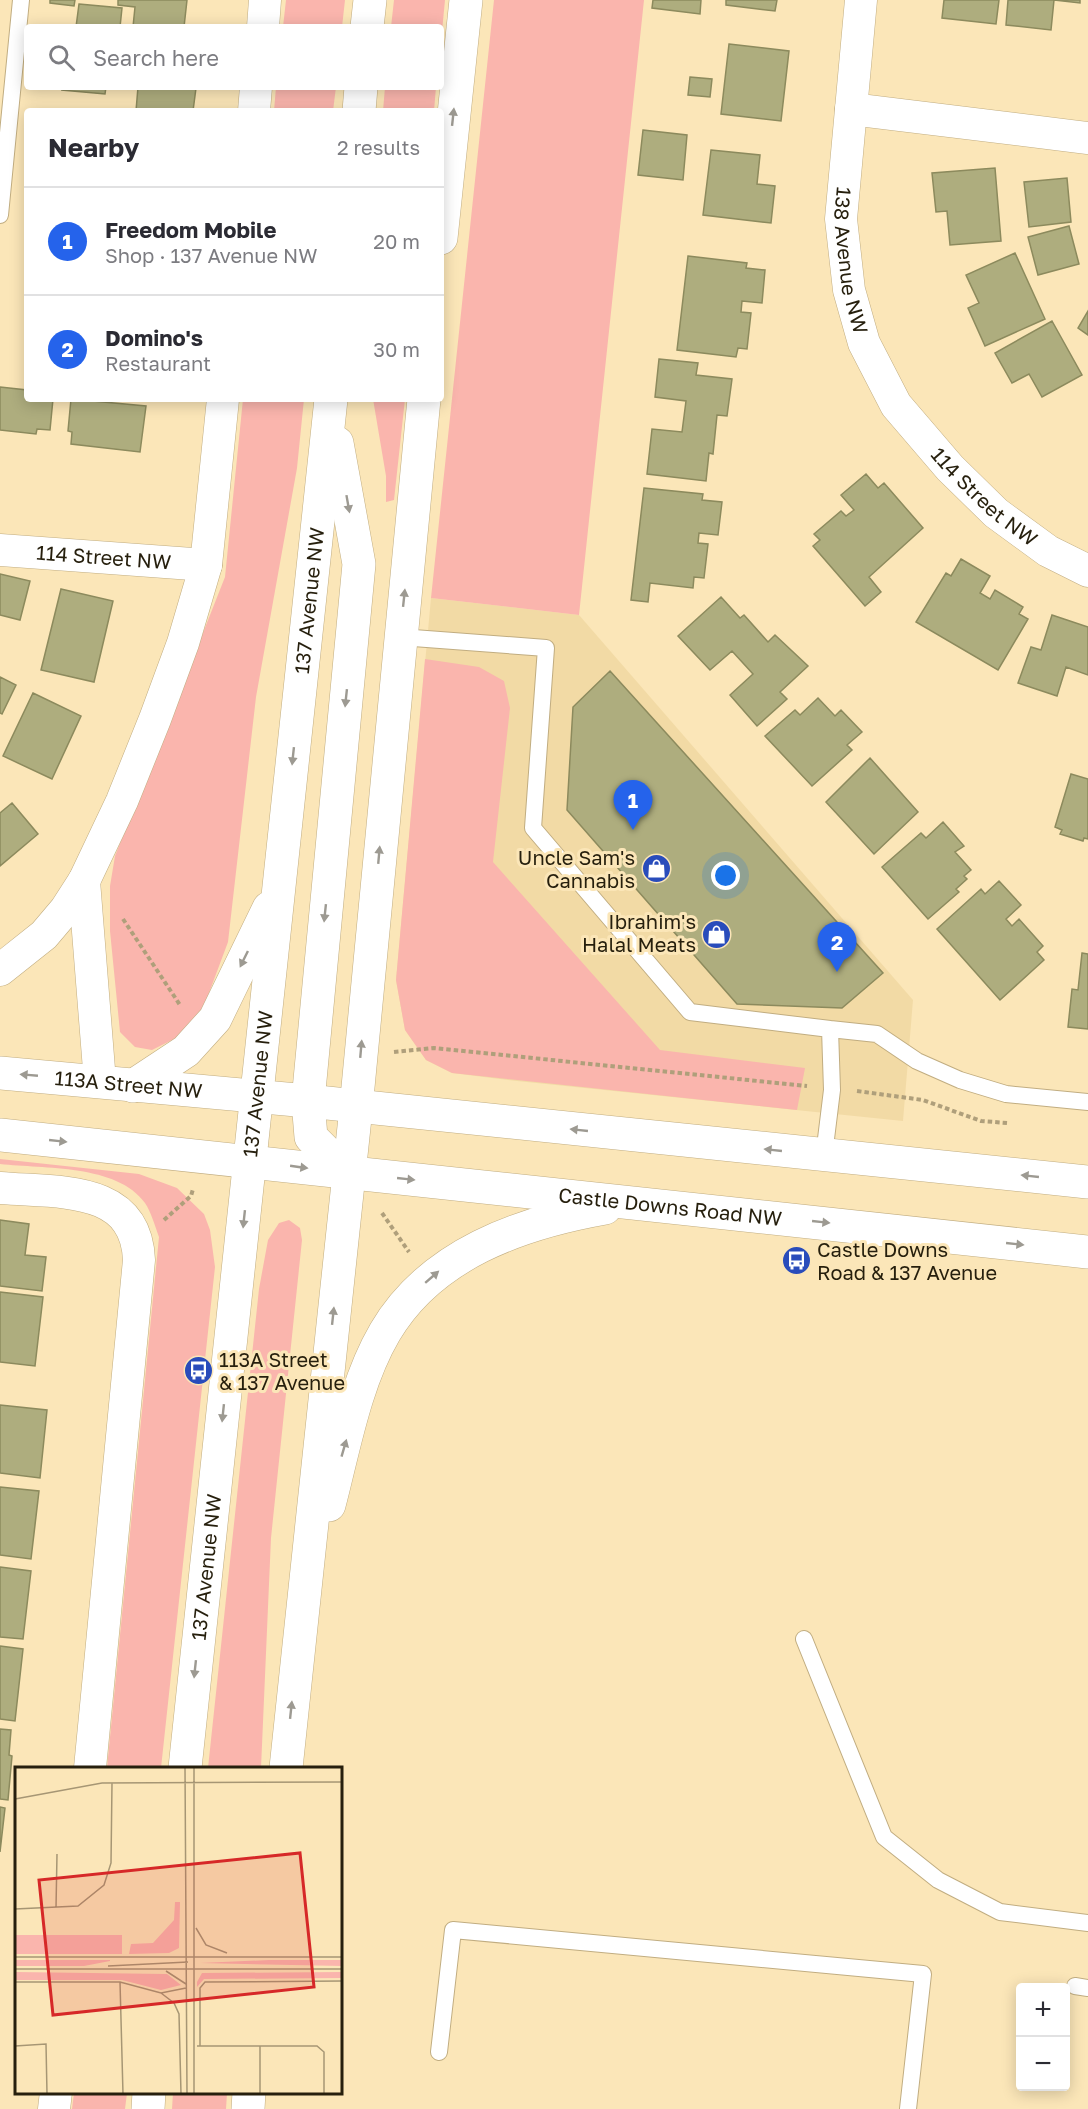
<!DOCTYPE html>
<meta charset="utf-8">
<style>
:root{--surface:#fff;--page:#f7f7f7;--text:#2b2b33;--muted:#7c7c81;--line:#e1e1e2;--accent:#2563eb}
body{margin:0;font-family:"Golos Text",sans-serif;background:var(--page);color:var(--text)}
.controls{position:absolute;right:18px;bottom:18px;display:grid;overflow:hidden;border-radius:6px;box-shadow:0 3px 15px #0003}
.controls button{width:54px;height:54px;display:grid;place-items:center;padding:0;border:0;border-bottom:2px solid var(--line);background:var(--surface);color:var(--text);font:30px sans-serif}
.you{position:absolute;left:726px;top:876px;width:21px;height:21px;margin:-15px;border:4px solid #fff;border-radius:50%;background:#1a73e8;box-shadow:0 0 0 9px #1a73e833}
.badge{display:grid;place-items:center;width:39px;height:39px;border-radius:50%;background:var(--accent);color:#fff;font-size:20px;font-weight:700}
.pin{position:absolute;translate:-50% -50px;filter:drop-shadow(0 2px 3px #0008)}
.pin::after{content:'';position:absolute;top:32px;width:21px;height:18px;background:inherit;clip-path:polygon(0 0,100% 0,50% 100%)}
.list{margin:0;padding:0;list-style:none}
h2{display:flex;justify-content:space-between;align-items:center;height:78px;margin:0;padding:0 24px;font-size:26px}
h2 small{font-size:20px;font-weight:400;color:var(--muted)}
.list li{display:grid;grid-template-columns:39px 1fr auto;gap:18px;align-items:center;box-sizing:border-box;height:108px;padding:0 24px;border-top:2px solid var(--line)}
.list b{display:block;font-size:22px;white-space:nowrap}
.list p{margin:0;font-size:20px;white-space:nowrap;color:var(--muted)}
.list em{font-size:20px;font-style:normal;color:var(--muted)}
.icon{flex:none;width:33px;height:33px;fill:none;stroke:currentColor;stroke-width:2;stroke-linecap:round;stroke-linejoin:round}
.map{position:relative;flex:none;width:1088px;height:2109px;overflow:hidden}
.search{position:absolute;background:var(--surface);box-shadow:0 3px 15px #0003;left:24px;top:24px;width:420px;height:66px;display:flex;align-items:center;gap:15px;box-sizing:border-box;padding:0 21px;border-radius:6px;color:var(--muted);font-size:22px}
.panel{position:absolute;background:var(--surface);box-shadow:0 3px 15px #0003;left:24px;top:108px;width:420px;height:294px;border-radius:6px}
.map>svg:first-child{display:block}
.built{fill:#f2daa5}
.green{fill:#fab5ad}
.building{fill:#aead7e;stroke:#8c8a5d;stroke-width:1.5}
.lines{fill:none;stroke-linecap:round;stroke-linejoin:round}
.lane-casing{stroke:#c1ad81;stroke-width:18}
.street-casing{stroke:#c1ad81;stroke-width:33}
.secondary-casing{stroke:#c1ad81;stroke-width:34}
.path{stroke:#af9f7b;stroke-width:4;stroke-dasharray:4.5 3;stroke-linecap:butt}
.lane{stroke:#fff;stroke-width:16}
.street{stroke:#fff;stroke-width:32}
.secondary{stroke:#fff;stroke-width:33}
.oneway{fill:#9d9a92}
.labels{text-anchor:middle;stroke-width:6;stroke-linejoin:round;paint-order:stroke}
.street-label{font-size:20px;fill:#261f0d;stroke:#fbe6b8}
.poi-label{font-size:20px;fill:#261f0d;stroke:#fbe6b8;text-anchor:end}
.inset-road{fill:none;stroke:#a69674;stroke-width:1.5}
.view{fill:#d62828;fill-opacity:0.15;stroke:#d62828;stroke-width:3}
.inset-edge{fill:none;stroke:#261f0d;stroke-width:3}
</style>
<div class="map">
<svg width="1088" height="2109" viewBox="0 0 1088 2109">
<rect width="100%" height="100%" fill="#fbe6b8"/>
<path class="built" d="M 431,598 L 579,615 L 913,1000 L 903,1121 L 517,1081 L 452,1073 L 426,1060 L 405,1030 L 396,980 Z"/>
<path class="green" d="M 286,0 L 345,0 L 342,27 L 283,27 Z
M 394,0 L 445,0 L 441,42 L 441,27 L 391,27 Z
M 494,0 L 644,0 L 579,615 L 431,598 Z
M 276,87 L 336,87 L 333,111 L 274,111 Z
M 385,87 L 436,87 L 434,111 L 383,111 Z
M 243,399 L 304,399 L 297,468 L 256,697 L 228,942 L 203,1009 L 176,1038 L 152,1050 L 135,1047 L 120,1032 L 110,931 L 110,886 L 115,856 L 225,577 Z
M 373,399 L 405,399 L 394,500 L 386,502 L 386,476 Z
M 425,659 L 479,667 L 504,681 L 510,708 L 493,862 L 660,1050 L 805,1068 L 797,1110 L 452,1073 L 426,1060 L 405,1030 L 396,980 Z
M 0,1159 L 139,1174 L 177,1188 L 204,1214 L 210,1230 L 215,1267 L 161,1768 L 107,1768 L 159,1237 C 155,1226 151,1212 145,1203 C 117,1164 44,1169 0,1164 Z
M 289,1220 L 300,1228 L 302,1240 L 271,1538 L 261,1768 L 208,1768 L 259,1289 L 268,1240 L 279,1223 Z
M 74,2093 L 127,2093 L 125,2109 L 72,2109 Z
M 173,2093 L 227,2093 L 226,2109 L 172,2109 Z"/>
<path class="building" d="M 50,0 L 75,0 L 74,6 L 50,3 Z
M 118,0 L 187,0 L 184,27 L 133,27 L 135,7 L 118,5 Z
M 653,0 L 701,0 L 700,14 L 652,8 Z
M 726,0 L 777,0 L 775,11 L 726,5 Z
M 944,0 L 999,0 L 996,24 L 942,18 Z
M 1008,0 L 1080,0 L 1080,3 L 1054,0 L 1051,30 L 1006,25 Z
M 79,4 L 122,8 L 120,27 L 76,27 Z
M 729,44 L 789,51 L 781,121 L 721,114 Z
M 690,77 L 712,79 L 710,97 L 688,95 Z
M 63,87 L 106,87 L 105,94 L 62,90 Z
M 138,87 L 196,88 L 193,111 L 136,111 Z
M 643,130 L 687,135 L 683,180 L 638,175 Z
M 711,150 L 760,155 L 757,184 L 775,186 L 771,223 L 703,215 Z
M 995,168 L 1001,241 L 950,245 L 947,211 L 936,212 L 932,173 Z
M 1067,178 L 1071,222 L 1029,227 L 1024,182 Z
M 1069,226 L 1079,264 L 1038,275 L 1028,237 Z
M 1015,253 L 1045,319 L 985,346 L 968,308 L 979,303 L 966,275 Z
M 688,256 L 747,263 L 746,268 L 765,270 L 762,303 L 742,301 L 741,312 L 751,313 L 747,349 L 738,348 L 736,357 L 677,350 Z
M 1088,311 L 1088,335 L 1078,328 Z
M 1052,321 L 1082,375 L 1042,397 L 1029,374 L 1012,383 L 995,353 Z
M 659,359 L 698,363 L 696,375 L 732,379 L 727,416 L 717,415 L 713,454 L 709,453 L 706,481 L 647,474 L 652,429 L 682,432 L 686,401 L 655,397 Z
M 0,387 L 27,390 L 27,399 L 53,399 L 50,430 L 37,429 L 36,434 L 0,430 Z
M 71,399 L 146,406 L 140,452 L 71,444 L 72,432 L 68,431 Z
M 866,474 L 878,488 L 884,483 L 923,528 L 869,577 L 881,592 L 865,606 L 813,546 L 820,540 L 814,534 L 841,511 L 846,516 L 854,510 L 841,495 Z
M 644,488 L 703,494 L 702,500 L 722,502 L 718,535 L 699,533 L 698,543 L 708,544 L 704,578 L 694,577 L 693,588 L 650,583 L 648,602 L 631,600 Z
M 961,559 L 990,576 L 980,593 L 990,599 L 995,590 L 1023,607 L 1019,614 L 1028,619 L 998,670 L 916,622 L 946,573 L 951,576 Z
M 0,574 L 30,581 L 20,620 L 0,615 Z
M 61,589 L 113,601 L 94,682 L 41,670 Z
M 721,597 L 740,618 L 744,615 L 768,642 L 775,635 L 808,666 L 780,692 L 787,699 L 757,726 L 730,695 L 753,674 L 732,651 L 710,670 L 678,636 Z
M 1052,615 L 1088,627 L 1088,675 L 1066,667 L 1057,696 L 1018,683 L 1031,647 L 1041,650 Z
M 610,671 L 883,973 L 842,1008 L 737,1004 L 567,810 L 573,707 Z
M 0,677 L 16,685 L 2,714 L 0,713 Z
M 33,693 L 81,716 L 52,779 L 3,756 Z
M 818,698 L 835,716 L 841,710 L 862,732 L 847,745 L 852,750 L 812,786 L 765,736 L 795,710 L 800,715 Z
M 870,758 L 918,812 L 874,854 L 826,802 Z
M 1071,774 L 1088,779 L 1088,839 L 1084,838 L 1083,841 L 1060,834 L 1062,830 L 1055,827 Z
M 12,803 L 38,834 L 0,866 L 0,813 Z
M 943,822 L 964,846 L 955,852 L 971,870 L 964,876 L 967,879 L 956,889 L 959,892 L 928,919 L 882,867 L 921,833 L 926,838 Z
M 999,881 L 1021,905 L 1006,919 L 1012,926 L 1019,919 L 1043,946 L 1037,952 L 1044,960 L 1000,1000 L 937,929 L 981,889 L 985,894 Z
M 1082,953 L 1088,954 L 1088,1029 L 1068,1027 L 1072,989 L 1078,990 Z
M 0,1220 L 29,1224 L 25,1255 L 46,1257 L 42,1291 L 0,1286 Z
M 0,1292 L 43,1297 L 35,1366 L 0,1362 Z
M 0,1405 L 47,1410 L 40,1478 L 0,1473 Z
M 0,1487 L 39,1491 L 31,1559 L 0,1555 Z
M 0,1567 L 31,1571 L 23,1639 L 0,1637 Z
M 0,1646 L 23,1649 L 15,1721 L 0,1719 Z
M 0,1729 L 11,1730 L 9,1755 L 12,1756 L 8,1800 L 0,1799 Z
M 0,1807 L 5,1808 L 0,1852 Z"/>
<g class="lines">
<defs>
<path id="lane" d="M 0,215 L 21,0
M 400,637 L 546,648 L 533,828 L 690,1012 L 830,1029 L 832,1090 L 824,1155
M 830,1029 L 877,1034 L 917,1061 L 960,1080 L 1006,1094 L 1088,1102
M 804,1639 L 884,1837 L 938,1880 L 1000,1912 L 1088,1923
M 1075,1986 L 1088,1988
M 439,2052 L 453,1930 L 923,1974 L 908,2109"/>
<g id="street">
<path id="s1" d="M 861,0 L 841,219 L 849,290 L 864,343 L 896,405 L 950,468 L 996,513 L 1048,551 L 1088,571"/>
<path d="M 263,27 L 265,0"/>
<path d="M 851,109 L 1088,138"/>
<path d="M 254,111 L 256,87"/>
<path id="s2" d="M 0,550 L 206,565"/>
<path d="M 84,881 L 100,1082"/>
<path d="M 0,970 L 44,935 L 66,909 L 84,881 L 122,801 L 155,719 L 183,643 L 206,565 L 223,399"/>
<path d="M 0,1188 C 57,1193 136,1184 139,1260 L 90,1768"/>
<path d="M 54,2109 L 56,2092"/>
</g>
<g id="secondary">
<path d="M 367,27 L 370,0"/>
<path d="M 359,111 L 361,87"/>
<path d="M 441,238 L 466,0"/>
<path d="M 337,443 L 359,564 L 308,1101 L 311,1137 L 348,1174"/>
<path id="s3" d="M 0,1073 L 308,1101 L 1088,1182"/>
<path d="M 133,1086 L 186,1051 L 215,1019 L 269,908"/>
<path id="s4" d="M 0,1135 L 1088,1252"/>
<path d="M 329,1505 C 344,1448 355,1383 385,1332 C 431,1254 520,1223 605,1208"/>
<path id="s5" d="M 185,1768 L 331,399"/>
<path d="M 286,1768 L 356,1108 L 424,399"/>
<path d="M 148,2109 L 149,2092"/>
<path d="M 248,2109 L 249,2092"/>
</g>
</defs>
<use href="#lane" class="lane-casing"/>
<use href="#street" class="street-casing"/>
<use href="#secondary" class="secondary-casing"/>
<path class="path" d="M 123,919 L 180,1005
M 394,1052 L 434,1048 L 807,1086
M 857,1091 L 923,1100 L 981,1121 L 1007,1123
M 382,1213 L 409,1252
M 164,1220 L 191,1196 L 193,1189"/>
<use href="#lane" class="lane"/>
<use href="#street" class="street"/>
<use href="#secondary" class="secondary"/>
</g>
<defs><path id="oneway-solid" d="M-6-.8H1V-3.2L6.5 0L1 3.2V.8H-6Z" transform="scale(1.5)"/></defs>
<g class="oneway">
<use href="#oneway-solid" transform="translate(453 117) rotate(-84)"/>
<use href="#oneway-solid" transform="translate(348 504) rotate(80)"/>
<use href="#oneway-solid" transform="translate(404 598) rotate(-84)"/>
<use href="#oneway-solid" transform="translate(346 698) rotate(96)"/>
<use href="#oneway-solid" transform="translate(293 756) rotate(96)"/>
<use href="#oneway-solid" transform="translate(379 855) rotate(-85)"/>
<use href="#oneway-solid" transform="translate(325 913) rotate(96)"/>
<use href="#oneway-solid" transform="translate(244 959) rotate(116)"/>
<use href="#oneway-solid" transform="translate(361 1049) rotate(-85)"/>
<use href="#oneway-solid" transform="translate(29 1075) rotate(-175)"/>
<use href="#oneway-solid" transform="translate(579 1130) rotate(-174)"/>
<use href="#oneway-solid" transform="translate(58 1141) rotate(6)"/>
<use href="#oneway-solid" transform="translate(773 1150) rotate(-174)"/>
<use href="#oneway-solid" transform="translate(299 1167) rotate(8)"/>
<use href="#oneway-solid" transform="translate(1030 1176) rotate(-174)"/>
<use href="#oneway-solid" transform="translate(406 1179) rotate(6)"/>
<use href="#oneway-solid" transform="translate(244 1219) rotate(96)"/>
<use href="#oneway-solid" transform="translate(821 1222) rotate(6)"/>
<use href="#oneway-solid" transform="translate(1015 1244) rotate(6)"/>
<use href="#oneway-solid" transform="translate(432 1277) rotate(-41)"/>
<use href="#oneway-solid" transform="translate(333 1316) rotate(-84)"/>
<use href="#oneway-solid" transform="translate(223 1413) rotate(96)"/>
<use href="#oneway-solid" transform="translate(344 1448) rotate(-74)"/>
<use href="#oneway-solid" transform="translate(195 1669) rotate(96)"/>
<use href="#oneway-solid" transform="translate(291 1710) rotate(-84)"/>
</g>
<defs>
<symbol id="shop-disc" viewBox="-11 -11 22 22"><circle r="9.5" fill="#294cbb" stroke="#fbe6b8"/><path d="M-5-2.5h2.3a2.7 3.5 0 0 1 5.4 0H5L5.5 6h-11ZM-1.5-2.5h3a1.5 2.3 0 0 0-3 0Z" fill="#fff"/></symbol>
<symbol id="bus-disc" viewBox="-11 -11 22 22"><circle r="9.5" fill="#294cbb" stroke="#fbe6b8"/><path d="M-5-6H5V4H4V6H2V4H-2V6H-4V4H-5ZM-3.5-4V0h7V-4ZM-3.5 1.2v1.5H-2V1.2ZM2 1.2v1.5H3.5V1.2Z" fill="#fff"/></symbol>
</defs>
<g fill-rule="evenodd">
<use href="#shop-disc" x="640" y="852" width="33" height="33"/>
<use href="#shop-disc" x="700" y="918" width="33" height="33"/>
<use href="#bus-disc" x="780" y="1244" width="33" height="33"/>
<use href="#bus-disc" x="182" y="1354" width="33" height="33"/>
</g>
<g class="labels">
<g class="street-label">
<text dy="7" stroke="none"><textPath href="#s1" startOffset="262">138 Avenue NW</textPath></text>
<text dy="7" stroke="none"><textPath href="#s1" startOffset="544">114 Street NW</textPath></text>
<text dy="7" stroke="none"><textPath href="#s2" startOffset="104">114 Street NW</textPath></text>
<text dy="7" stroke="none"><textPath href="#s5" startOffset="1174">137 Avenue NW</textPath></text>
<text dy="7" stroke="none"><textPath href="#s5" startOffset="688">137 Avenue NW</textPath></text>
<text dy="7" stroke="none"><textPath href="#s3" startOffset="129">113A Street NW</textPath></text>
<text dy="7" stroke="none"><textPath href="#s4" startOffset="674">Castle Downs Road NW</textPath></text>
<text dy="7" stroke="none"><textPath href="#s5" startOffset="202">137 Avenue NW</textPath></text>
</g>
<g class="poi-label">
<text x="635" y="865">Uncle Sam's<tspan x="635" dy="23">Cannabis</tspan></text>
<text x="696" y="929">Ibrahim's<tspan x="696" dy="23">Halal Meats</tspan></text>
<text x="817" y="1257" text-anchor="start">Castle Downs<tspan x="817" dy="23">Road &amp; 137 Avenue</tspan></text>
<text x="219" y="1367" text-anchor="start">113A Street<tspan x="219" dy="23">&amp; 137 Avenue</tspan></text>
</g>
</g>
<g transform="translate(15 1767)">
<rect width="327" height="327" fill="#fbe6b8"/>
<path d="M 160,135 L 165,135 L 164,181 L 154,186 L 114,187 L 116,177 L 138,176 L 159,153 ZM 0,168 L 107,168 L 107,187 L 0,187 ZM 0,193 L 95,193 L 95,194 L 69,199 L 0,199 ZM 254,193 L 327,193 L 327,199 L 185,196 ZM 0,205 L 152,207 L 166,218 L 146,223 L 107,213 L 0,213 ZM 327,205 L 327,211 L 189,212 L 182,220 L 182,256 L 182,215 L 187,206 Z" fill="#fab5ad"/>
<path class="inset-road" d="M 170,0 L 172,327M 179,0 L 179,327M 0,32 L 87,16 L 327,15M 41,141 L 42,87M 0,142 L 63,139 L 89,118 L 96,96 L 97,16M 181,161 L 191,178 L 212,186M 0,190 L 327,190M 93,199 L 173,195M 0,202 L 327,202M 151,204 L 171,217M 0,215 L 105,215 L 146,226 L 171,221M 105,215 L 108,327M 146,226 L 159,236 L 164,247 L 166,327M 0,279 L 31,277 L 32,327M 182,279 L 302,279 L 309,285 L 309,327M 185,279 L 185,221 L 190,215 L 327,214M 245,279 L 245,327"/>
<path class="view" d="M 285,86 L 299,220 L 38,248 L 24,113 Z"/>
<rect width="327" height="327" class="inset-edge"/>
</g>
</svg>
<div class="controls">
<button>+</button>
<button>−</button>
</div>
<div class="you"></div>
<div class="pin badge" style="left:633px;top:830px">1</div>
<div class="pin badge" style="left:837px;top:972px">2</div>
<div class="search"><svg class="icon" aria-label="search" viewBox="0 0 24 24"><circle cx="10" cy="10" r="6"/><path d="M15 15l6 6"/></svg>Search here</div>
<section class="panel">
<h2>Nearby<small>2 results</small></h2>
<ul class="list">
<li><span class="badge">1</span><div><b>Freedom Mobile</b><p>Shop · 137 Avenue NW</p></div><em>20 m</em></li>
<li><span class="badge">2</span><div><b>Domino's</b><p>Restaurant</p></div><em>30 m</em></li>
</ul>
</section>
</div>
